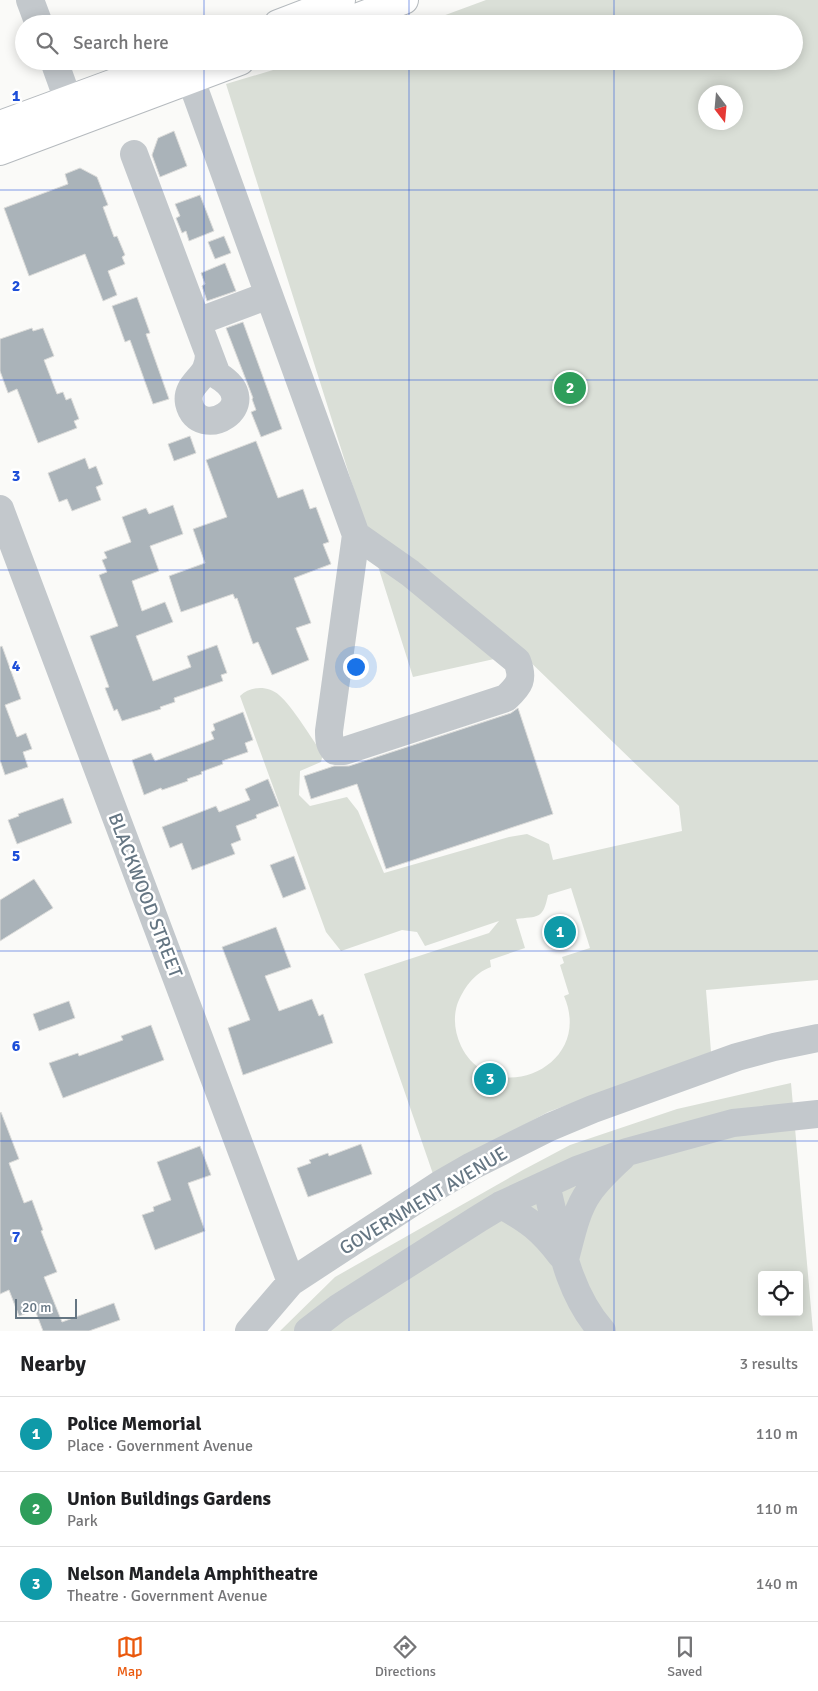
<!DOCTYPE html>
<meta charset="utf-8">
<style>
:root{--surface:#fff;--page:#f6f6f6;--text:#202124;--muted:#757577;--line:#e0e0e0;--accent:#ea580c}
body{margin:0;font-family:Signika,sans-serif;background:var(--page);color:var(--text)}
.controls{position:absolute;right:15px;bottom:15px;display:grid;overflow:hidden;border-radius:5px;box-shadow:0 2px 12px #0003}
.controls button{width:45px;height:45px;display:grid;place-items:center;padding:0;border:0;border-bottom:1px solid var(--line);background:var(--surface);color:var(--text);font:25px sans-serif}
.compass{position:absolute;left:698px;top:85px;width:45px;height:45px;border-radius:50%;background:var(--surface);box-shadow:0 2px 12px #0003;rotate:164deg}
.scale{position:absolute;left:15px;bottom:12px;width:62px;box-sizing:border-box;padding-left:5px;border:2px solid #657683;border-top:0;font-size:14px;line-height:18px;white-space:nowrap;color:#657683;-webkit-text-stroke:4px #fff;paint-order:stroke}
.you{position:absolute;left:355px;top:666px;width:18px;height:18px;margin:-12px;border:4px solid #fff;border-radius:50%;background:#1a73e8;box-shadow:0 0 0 8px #1a73e833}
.badge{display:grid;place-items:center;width:32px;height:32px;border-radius:50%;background:var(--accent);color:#fff;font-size:16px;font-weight:700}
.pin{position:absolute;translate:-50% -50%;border:2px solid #fff;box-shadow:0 1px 5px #0006}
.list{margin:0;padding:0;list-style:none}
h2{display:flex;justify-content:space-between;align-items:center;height:65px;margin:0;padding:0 20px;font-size:21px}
h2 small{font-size:16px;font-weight:400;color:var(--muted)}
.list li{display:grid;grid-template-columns:32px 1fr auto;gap:15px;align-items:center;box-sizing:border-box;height:75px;padding:0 20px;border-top:1px solid var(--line)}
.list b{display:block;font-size:19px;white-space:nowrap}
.list p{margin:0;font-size:16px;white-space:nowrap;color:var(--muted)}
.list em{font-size:16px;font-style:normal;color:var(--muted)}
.icon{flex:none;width:28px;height:28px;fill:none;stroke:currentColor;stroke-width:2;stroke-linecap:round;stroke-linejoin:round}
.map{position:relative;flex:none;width:818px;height:1331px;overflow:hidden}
.search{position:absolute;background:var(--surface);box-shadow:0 2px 12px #0003;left:15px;right:15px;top:15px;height:55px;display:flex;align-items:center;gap:12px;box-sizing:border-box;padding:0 18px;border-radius:28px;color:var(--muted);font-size:19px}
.sheet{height:290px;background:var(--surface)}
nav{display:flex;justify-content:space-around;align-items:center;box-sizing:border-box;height:70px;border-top:1px solid var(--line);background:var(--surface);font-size:14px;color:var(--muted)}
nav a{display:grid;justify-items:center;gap:2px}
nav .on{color:var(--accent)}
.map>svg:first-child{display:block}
.green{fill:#dadfd7;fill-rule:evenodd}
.building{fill:#aab3b9;stroke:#dcdcda}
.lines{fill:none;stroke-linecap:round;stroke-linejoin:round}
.major-casing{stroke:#b5babe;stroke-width:30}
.minor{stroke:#c3c8cc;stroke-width:28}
.major{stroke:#fff;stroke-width:28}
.grid{fill:none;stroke:#1d4ed8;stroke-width:1;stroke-opacity:0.55}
.labels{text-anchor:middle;stroke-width:5;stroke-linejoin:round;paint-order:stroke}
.street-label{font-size:19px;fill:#657683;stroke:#fff}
.grid-label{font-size:16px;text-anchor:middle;font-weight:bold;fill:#1d4ed8;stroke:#fff;stroke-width:5;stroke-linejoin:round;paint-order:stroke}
</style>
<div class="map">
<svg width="818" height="1331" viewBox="0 0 818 1331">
<rect width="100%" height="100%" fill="#fafaf8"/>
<path class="green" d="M 486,0 L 818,0 L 818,980 L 706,990 L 711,1052 L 548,1112 L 433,1174 L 364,974 L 489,933 L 499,921 L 425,946 L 417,932 L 402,930 L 341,951 L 326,932 L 240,696 C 250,686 268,685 279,695 C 293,707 311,738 323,754 L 321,762 L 300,771 L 299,795 L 310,806 L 347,797 L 358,811 L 384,873 L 509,837 L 527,834 L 549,844 L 553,860 L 682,831 L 679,806 L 521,653 L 413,677 L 226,84 L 303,61 L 794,61 L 794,24 L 421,24 ZM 706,92 L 736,92 L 736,122 L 706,122 ZM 571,888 L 590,948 L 562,957 L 564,963 L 560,965 L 569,994 L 564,996 C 595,1068 492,1110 461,1046 C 455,1033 453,1019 457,1005 C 463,989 474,973 491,967 L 490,960 L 525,948 L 516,919 C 538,916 543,920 548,895 Z
M 791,1083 L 813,1331 L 280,1331 L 335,1277 L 523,1170 L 570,1145 L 677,1109 ZM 762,1275 L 799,1275 L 799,1312 L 762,1312 Z"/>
<path class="building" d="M 174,131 L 187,166 L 160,177 L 152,155 L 158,138 Z
M 80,168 L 97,177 L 108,205 L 103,207 L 114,237 L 117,236 L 125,255 L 122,257 L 125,264 L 108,271 L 117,295 L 103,301 L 85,254 L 29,276 L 4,208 L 68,184 L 65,174 Z
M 200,195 L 214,231 L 189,241 L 186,231 L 182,233 L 176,218 L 180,216 L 175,204 Z
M 224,236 L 231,253 L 215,259 L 208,242 Z
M 225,263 L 236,291 L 207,301 L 202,286 L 205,284 L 201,273 Z
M 137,297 L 150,333 L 146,334 L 169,399 L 153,404 L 130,340 L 125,342 L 112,306 Z
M 243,322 L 282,429 L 261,437 L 251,412 L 256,410 L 252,399 L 253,398 L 226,328 Z
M 32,328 L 33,331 L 43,328 L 54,356 L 44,360 L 57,394 L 63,392 L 66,400 L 71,398 L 79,419 L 74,421 L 77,428 L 38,443 L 17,389 L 8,393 L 0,371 L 0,339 Z
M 190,436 L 196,453 L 174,461 L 168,444 Z
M 256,441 L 278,498 L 303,489 L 310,509 L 316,507 L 329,542 L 323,544 L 331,564 L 294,578 L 311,623 L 296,628 L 309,660 L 272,675 L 258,642 L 253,644 L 237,598 L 235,599 L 233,594 L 181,612 L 169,576 L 205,563 L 193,529 L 227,517 L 206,460 Z
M 85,458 L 89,469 L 96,466 L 103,484 L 96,487 L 101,500 L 72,511 L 67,499 L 59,502 L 48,473 Z
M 173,505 L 183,534 L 150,546 L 159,571 L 132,581 L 142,611 L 165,602 L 173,622 L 136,636 L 153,681 L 191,667 L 187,656 L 217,645 L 227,673 L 221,675 L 223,681 L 174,698 L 175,702 L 160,707 L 161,709 L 122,721 L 117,709 L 114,711 L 105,688 L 109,687 L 90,636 L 118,626 L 99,575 L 107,572 L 102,560 L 107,558 L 104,552 L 131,542 L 122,517 L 146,508 L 149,514 Z
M 2,646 L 21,699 L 5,705 L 17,737 L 26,733 L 32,749 L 23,752 L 28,767 L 5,775 L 0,760 L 0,647 Z
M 518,708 L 553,814 L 386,869 L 357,784 L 311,799 L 304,776 L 334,766 L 349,766 L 511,713 Z
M 243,712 L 253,740 L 245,743 L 248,752 L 222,761 L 223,764 L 201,772 L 202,774 L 187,779 L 188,781 L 162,790 L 161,788 L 144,795 L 132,760 L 151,753 L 155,761 L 214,739 L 211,732 L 215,730 L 213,724 Z
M 268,779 L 279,806 L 256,815 L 257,818 L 236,826 L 241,840 L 231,844 L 235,854 L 192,870 L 182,843 L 170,848 L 162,827 L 216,806 L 219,812 L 250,800 L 245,789 Z
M 63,798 L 72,823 L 17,844 L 8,820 L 19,816 L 18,814 Z
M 294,856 L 306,889 L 283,898 L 270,865 Z
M 34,879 L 53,908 L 0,941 L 0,900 Z
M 276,927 L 291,967 L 265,976 L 279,1011 L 312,999 L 319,1016 L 323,1014 L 333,1043 L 243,1075 L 228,1028 L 250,1020 L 222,947 Z
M 69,1001 L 75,1018 L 39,1031 L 33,1014 Z
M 151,1025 L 164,1060 L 63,1098 L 49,1063 L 78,1053 L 79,1056 L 123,1040 L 121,1036 Z
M 1,1112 L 19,1159 L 9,1163 L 24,1203 L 32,1200 L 43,1230 L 41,1231 L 57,1272 L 44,1277 L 62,1322 L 114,1303 L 120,1320 L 89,1331 L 43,1331 L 35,1310 L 19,1316 L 9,1290 L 0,1294 L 0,1113 Z
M 361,1144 L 372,1174 L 308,1197 L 297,1168 L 311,1163 L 309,1160 L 328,1153 L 329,1156 Z
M 200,1146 L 211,1175 L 188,1183 L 205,1231 L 155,1250 L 142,1215 L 154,1211 L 153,1207 L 171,1200 L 157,1162 Z"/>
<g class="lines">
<defs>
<path id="major" d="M 278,24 L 341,0
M 340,24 L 404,0
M 0,125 L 174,61
M 0,151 L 240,61"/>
</defs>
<use href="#major" class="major-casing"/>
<path class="minor" d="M 30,0 L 39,24
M 54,61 L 76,122
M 191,80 L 356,535 L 329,731 C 329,739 329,744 335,751 L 344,751 L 506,698 C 520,685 524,679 517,661 L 410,573 L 356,535
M 134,154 L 217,375 C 268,405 198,444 189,403 C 186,387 200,381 206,369 C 208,364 209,359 209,354
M 197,322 L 269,295
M 0,509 L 291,1282
M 546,1185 C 559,1235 566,1291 602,1331
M 501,1205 C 529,1220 542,1230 561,1255
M 565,1259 C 571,1237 576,1210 589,1192 C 599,1178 610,1168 622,1157
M 249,1331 L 291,1282 L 439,1185 L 472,1166 L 550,1127 L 593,1109 L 737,1057 L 774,1047 L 818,1038
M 308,1331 L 338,1308 L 478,1219 L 501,1205 L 577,1170 L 627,1152 L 733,1123 L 818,1114"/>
<use href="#major" class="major"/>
</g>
<path class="grid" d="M 204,0 L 204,24M 409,0 L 409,24M 614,0 L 614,24M 204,61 L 204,1331M 409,61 L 409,1331M 614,61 L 614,1331M 0,190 L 818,190M 0,380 L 818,380M 0,570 L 818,570M 0,761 L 818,761M 0,951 L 818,951M 0,1141 L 818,1141"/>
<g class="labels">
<g class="street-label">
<text transform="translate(146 895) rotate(69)" y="7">BLACKWOOD STREET</text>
<text transform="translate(423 1200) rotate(-31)" y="7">GOVERNMENT AVENUE</text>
</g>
</g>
<g class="grid-label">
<text x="16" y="101">1</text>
<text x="16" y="291">2</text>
<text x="16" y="481">3</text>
<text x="16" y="671">4</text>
<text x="16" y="861">5</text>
<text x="16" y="1051">6</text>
<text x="16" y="1242">7</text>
</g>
</svg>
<div class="controls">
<button><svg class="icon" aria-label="locate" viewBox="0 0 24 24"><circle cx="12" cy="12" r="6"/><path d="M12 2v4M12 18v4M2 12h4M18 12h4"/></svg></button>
</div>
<svg class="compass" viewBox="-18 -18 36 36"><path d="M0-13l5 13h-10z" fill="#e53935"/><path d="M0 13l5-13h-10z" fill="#757577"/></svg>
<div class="scale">20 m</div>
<div class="you"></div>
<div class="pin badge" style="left:560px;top:932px;background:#0f9aa8">1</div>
<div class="pin badge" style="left:570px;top:388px;background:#2e9e5b">2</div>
<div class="pin badge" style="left:490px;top:1079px;background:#0f9aa8">3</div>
<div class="search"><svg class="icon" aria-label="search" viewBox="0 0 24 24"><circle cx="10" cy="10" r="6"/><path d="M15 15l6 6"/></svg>Search here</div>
</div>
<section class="sheet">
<h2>Nearby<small>3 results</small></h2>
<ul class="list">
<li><span class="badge" style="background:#0f9aa8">1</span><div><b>Police Memorial</b><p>Place · Government Avenue</p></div><em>110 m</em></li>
<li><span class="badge" style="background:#2e9e5b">2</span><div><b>Union Buildings Gardens</b><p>Park</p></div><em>110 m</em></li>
<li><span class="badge" style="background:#0f9aa8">3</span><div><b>Nelson Mandela Amphitheatre</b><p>Theatre · Government Avenue</p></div><em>140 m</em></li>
</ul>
</section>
<nav>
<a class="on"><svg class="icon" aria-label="map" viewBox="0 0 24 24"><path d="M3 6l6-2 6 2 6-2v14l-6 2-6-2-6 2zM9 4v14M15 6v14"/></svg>Map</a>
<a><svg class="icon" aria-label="directions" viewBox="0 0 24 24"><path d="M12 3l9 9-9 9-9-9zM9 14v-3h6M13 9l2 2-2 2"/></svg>Directions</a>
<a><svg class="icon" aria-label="saved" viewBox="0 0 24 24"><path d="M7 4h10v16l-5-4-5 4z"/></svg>Saved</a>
</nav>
